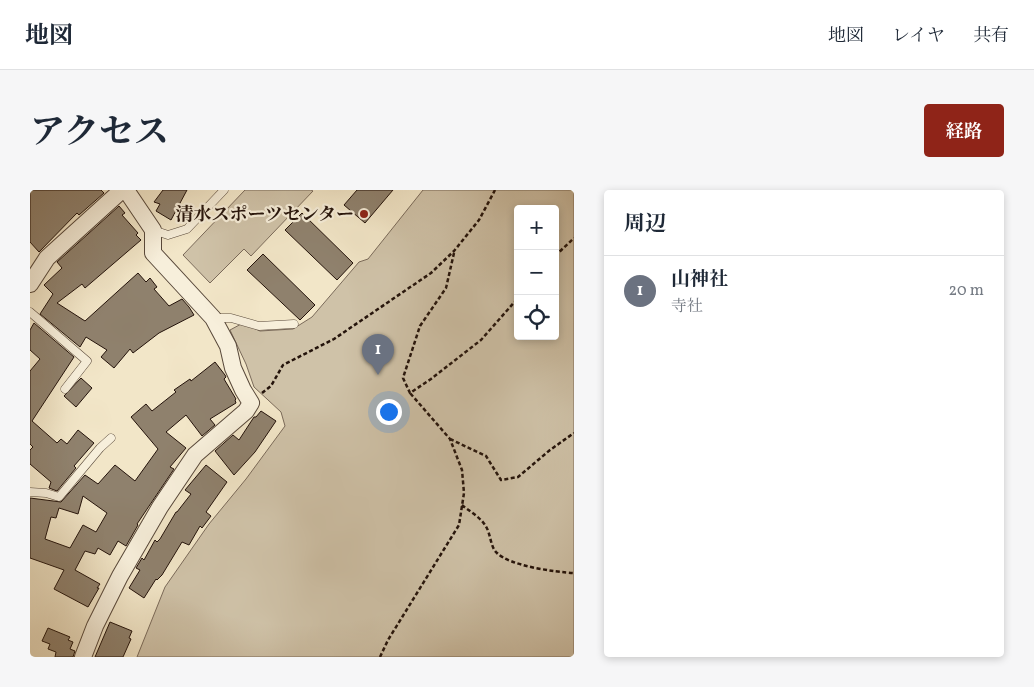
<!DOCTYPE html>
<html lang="ja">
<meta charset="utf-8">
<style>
:root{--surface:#fff;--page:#f6f6f7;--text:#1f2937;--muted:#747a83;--line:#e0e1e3;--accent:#8f2418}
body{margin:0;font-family:Vollkorn,"Noto Serif JP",serif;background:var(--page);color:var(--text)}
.controls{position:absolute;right:15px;top:15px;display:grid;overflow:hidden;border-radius:5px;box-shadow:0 2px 8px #0003}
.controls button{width:45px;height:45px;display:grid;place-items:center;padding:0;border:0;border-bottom:1px solid var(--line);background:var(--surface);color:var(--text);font:25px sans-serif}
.you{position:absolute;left:358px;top:221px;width:18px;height:18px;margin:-12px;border:4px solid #fff;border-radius:50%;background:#1a73e8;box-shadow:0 0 0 8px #1a73e833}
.badge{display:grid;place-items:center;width:32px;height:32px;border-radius:50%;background:var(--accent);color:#fff;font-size:16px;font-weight:700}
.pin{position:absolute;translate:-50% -41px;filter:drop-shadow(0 1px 2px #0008)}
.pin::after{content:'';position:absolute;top:26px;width:18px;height:15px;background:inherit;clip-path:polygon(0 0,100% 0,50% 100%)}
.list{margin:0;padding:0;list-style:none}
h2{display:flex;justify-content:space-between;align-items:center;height:65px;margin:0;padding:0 20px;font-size:21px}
h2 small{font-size:16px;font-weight:400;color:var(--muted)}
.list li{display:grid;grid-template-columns:32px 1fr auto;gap:15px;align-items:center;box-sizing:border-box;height:70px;padding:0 20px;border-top:1px solid var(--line)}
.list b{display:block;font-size:19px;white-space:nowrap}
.list p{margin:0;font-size:16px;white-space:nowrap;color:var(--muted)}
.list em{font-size:16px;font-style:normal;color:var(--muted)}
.icon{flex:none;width:28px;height:28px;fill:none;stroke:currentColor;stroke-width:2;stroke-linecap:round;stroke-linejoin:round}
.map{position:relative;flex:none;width:544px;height:467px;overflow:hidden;border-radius:5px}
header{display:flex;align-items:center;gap:30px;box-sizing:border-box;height:70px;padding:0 25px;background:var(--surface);border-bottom:1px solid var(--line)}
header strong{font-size:24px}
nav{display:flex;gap:28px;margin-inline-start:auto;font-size:18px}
.intro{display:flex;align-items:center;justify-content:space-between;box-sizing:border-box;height:120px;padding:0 30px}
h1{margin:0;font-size:35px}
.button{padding:12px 22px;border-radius:5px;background:var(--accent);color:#fff;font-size:18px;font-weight:700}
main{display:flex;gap:30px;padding:0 30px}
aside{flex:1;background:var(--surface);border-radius:5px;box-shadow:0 2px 8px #0003}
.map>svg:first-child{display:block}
.green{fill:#cfc2a8;stroke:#7a6a5a;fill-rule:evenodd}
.building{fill:#8f816d;stroke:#24130b;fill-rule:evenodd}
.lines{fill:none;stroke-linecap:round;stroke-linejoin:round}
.lane-casing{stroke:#58483a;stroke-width:9}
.street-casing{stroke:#58483a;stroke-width:18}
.path{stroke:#24130b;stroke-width:2.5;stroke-dasharray:4 2.5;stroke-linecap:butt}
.lane{stroke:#f7efdb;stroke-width:8}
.street{stroke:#f7efdb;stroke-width:16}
.poi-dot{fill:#8f2418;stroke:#f7efdb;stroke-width:2}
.labels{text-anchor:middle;stroke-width:4.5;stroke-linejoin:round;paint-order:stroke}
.poi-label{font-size:18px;font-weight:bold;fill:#24130b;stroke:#f7efdb;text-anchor:end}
</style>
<header>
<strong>地図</strong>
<nav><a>地図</a><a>レイヤ</a><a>共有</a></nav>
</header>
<div class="intro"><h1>アクセス</h1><a class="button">経路</a></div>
<main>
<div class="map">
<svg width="544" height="467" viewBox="0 0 544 467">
<rect width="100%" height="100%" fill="#f2e6c8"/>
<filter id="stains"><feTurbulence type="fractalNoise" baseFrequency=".004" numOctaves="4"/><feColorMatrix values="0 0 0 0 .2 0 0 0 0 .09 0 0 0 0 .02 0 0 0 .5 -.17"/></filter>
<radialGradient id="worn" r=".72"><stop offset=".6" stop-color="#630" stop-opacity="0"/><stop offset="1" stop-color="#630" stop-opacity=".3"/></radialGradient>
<path class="green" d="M 215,0 L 281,0 L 283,1 L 221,66 L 214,59 L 180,93 L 153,65 Z
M 393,0 L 544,0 L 544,467 L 107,467 L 135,397 L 179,334 L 216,289 L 255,236 L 251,222 L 224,197 L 216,174 L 200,140 L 213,133 L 230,141 L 263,139 L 282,127 L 329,72 L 338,69 ZM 488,19 L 525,19 L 525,146 L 488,146 Z"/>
<path class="building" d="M 0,0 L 71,0 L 74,3 L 49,25 L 47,23 L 9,62 L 0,52 Z
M 133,0 L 157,0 L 141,30 L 126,21 L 130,14 L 124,12 Z
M 327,0 L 363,0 L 335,33 L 314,15 Z
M 89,16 L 95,23 L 92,25 L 108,43 L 106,45 L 111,50 L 55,98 L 52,94 L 27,113 L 55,131 L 108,83 L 116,92 L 120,88 L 127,97 L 124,99 L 139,116 L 152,109 L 159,117 L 164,125 L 129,143 L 103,163 L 100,159 L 84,178 L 71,167 L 77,160 L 56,147 L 50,157 L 10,124 L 23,104 L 14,95 L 32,78 L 27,72 Z
M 272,23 L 323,73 L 307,90 L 255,40 Z
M 233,64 L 285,115 L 270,130 L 217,80 Z
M 4,133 L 44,167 L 2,231 L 27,253 L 31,249 L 37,254 L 48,240 L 64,253 L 44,276 L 46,278 L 27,301 L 19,298 L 21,292 L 0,274 L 0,260 L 3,257 L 0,254 L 0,181 L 10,169 L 0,160 L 0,140 Z
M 185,172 L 195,185 L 196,187 L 194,189 L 206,209 L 205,210 L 206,213 L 180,229 L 185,235 L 172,246 L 156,225 L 136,242 L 156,258 L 140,277 L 144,279 L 107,334 L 108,335 L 96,356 L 88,351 L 80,365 L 68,358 L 65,364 L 55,361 L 45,380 L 70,394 L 67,398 L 69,398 L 58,417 L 24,399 L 34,380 L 0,368 L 0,308 L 31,312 L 55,285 L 68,294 L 85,275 L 105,291 L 128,259 L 101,227 L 116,214 L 122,221 L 146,202 L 144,200 L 160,189 L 161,191 ZM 53,306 L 77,323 L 66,342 L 53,335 L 40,358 L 15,349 L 21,327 L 26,328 L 29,318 L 48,324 Z
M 51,188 L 62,198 L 46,217 L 34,206 Z
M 231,221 L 246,231 L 225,262 L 204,285 L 185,261 L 203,245 L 209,250 L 224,227 L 226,227 Z
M 176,275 L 197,292 L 176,322 L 181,326 L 172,338 L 170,336 L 159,355 L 152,352 L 132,385 L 127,390 L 126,389 L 114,408 L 99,398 L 110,380 L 106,378 L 112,368 L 114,370 L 125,350 L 127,352 L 130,349 L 146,322 L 147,322 L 161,304 L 155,300 Z
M 80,432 L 102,441 L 99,448 L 101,449 L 93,467 L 65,467 Z
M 18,438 L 40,447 L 38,450 L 43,452 L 40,459 L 45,461 L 43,467 L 25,467 L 26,462 L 18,459 L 20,454 L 12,451 Z"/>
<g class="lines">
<defs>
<path id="lane" d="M 123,40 L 138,45 L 157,39 L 194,0
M 0,122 L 57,171 L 35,199
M 183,128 L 201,128 L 229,136 L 264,134
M 0,302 L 16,303 L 29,307 L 70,258 L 81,248"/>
<path id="street" d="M 0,94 L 17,68 L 92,0
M 53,467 L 65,436 L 90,386 L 130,317 L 165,265 L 216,221 L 221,213 L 213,200 L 203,178 L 198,156 L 183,128 L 123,63 L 123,40 L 96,0"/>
</defs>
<use href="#lane" class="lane-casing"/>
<use href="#street" class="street-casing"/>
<path class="path" d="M 424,63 L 416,98 L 390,136 L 373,188 L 380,203 L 401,189 L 451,150 L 488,108
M 525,66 L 544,48
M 232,203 L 241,196 L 253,175 L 304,149 L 401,83 L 424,61 L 449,30 L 465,0
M 420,249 L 456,266 L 471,290 L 488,287 L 520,260 L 544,243
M 432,315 C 439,321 450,327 455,335 C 461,343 460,357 467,363 C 480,376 525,382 544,383
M 350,467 L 358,450 L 429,335 L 434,303 L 432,280 L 420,249 L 380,203"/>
<use href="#lane" class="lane"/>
<use href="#street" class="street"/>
</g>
<circle class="poi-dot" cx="334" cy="24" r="5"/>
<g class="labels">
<g class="poi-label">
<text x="324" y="30">清水スポーツセンター</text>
</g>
</g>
<rect width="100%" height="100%" filter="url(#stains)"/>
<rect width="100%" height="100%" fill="url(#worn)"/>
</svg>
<div class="controls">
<button>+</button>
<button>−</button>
<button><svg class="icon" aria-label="locate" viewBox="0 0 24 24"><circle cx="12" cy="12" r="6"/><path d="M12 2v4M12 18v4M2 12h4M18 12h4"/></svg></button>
</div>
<div class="you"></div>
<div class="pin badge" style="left:348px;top:185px;background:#6b7280">1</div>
</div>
<aside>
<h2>周辺<small></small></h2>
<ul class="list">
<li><span class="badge" style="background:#6b7280">1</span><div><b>山神社</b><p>寺社</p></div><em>20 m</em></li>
</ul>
</aside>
</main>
